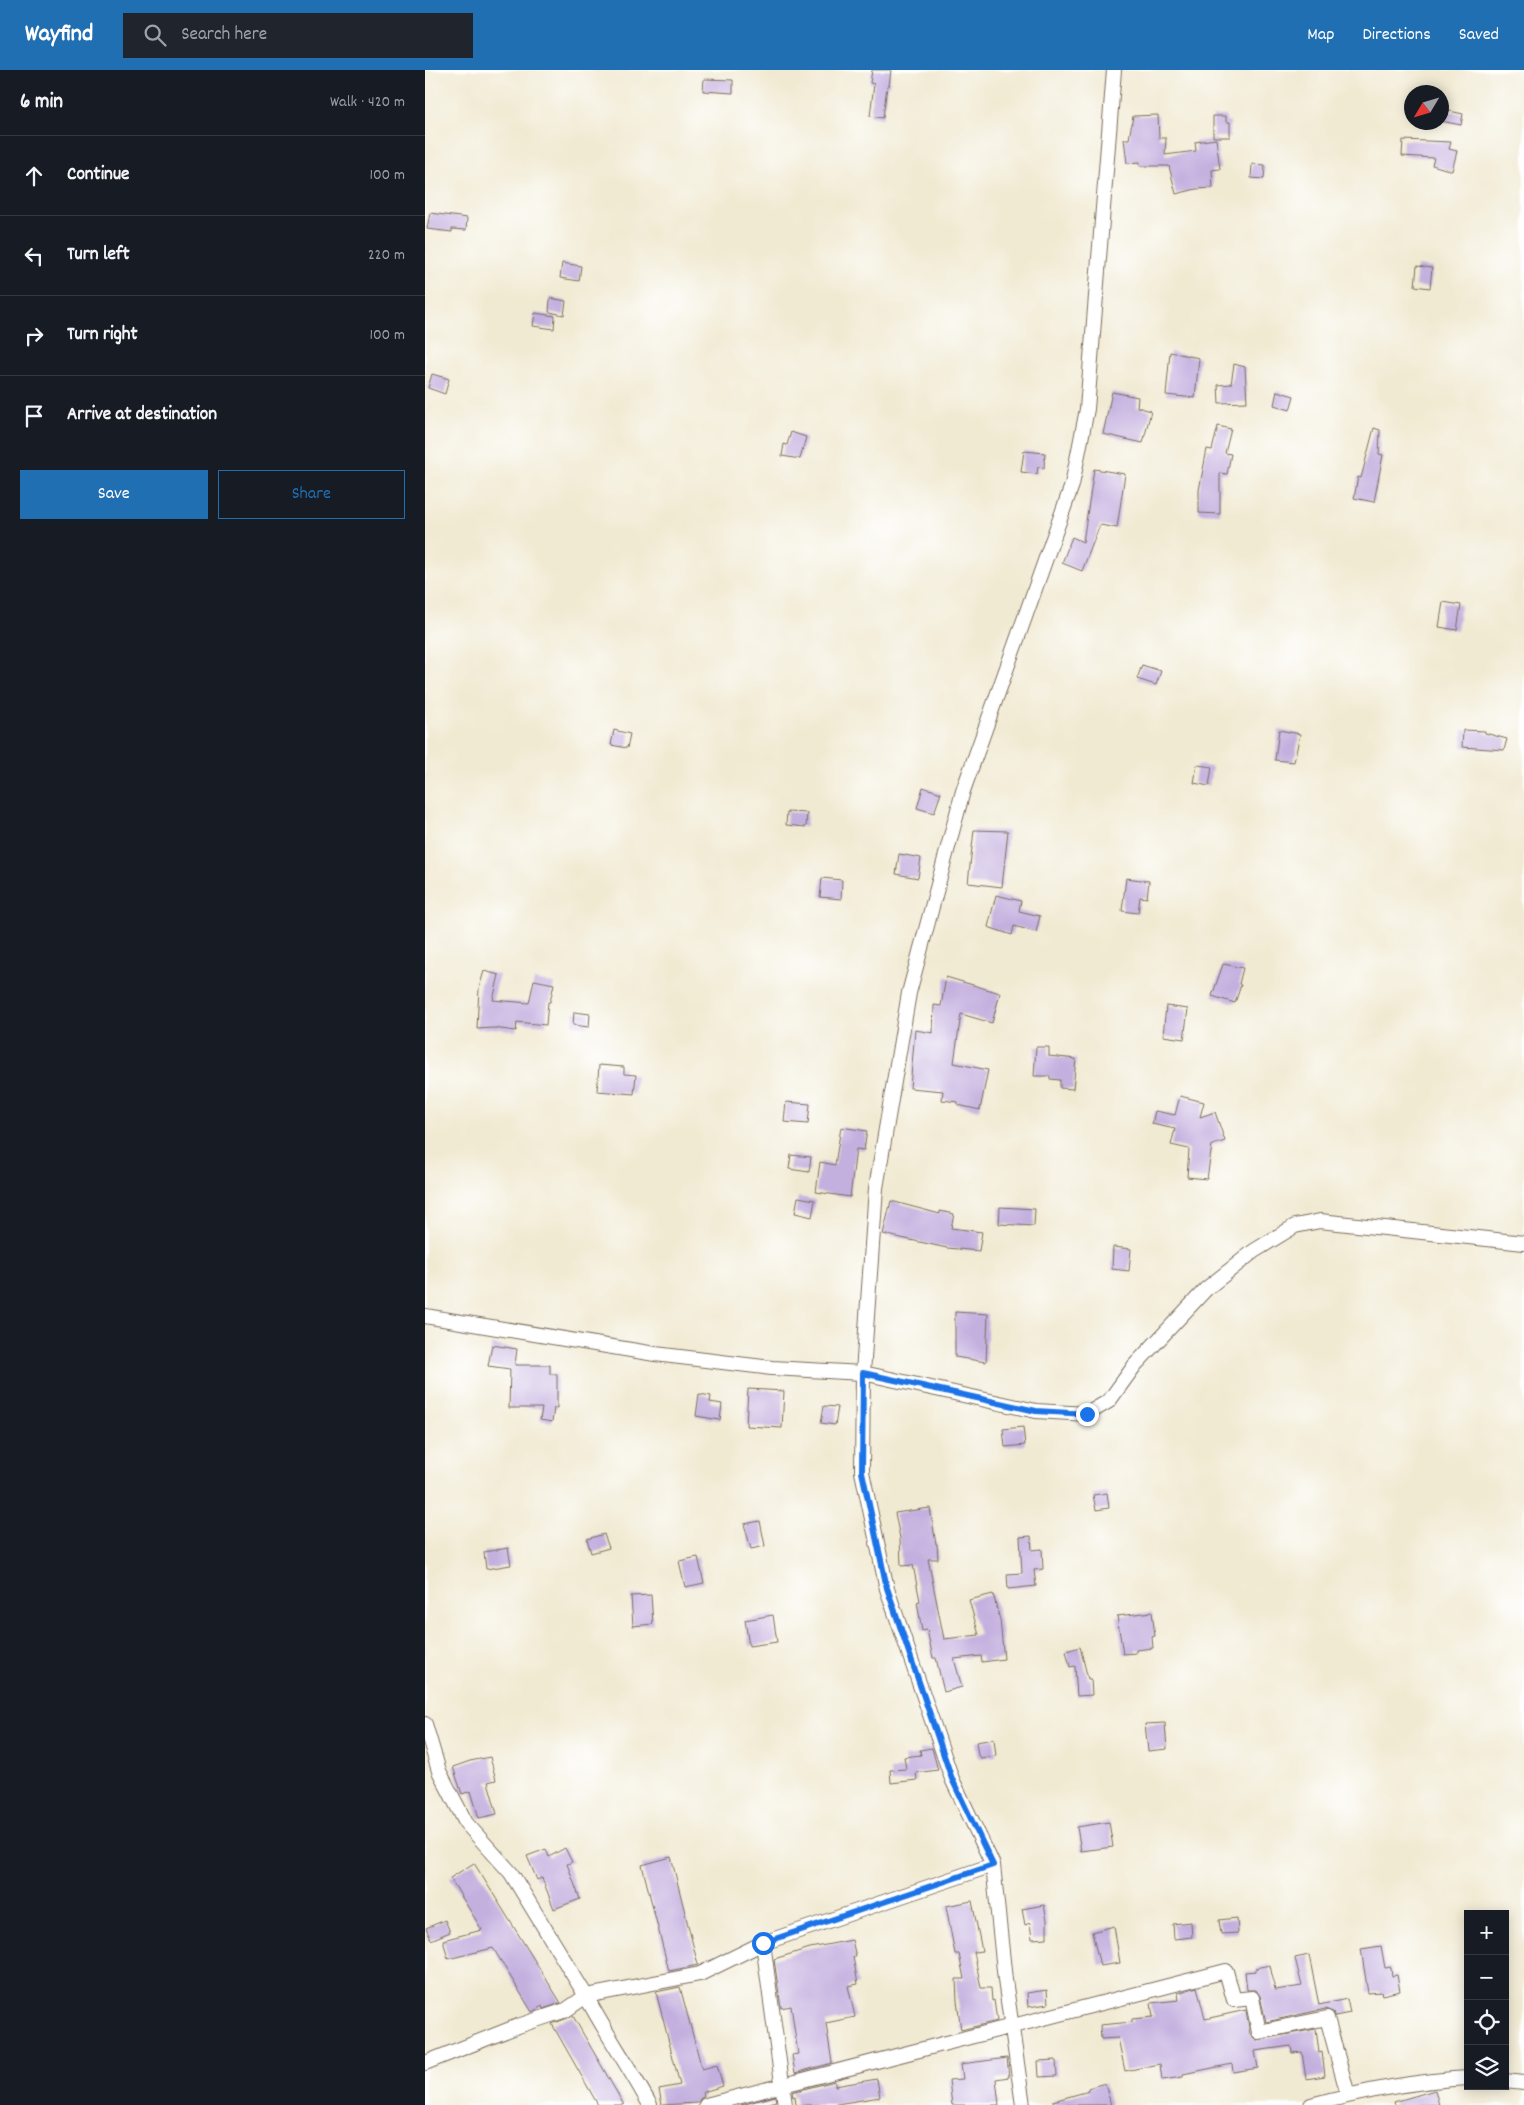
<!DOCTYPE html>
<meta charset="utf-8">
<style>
:root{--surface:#171b24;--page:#20242c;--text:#f1f3f6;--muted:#9ea1a6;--line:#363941;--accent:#1f6fb2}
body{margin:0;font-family:Dekko,sans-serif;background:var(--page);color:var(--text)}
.controls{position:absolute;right:15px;bottom:15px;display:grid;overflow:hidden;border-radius:0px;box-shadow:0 2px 12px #0003}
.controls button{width:45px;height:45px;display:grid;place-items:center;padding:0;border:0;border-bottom:1px solid var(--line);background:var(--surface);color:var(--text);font:25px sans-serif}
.compass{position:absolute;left:979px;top:15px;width:45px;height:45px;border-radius:50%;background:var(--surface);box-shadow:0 2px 12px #0003;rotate:232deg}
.stop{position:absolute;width:15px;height:15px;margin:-11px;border:4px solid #1a73e8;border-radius:50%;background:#fff}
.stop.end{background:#1a73e8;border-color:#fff;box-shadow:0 1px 5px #0008}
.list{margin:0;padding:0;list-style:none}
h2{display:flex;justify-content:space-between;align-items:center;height:65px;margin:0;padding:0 20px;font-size:21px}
h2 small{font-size:16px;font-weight:400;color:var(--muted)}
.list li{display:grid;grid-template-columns:32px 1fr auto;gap:15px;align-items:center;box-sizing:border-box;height:80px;padding:0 20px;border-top:1px solid var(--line)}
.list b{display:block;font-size:19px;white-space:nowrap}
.list em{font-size:16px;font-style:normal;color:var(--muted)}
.actions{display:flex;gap:10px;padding:15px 20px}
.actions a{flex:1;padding:11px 0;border:1px solid var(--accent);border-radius:0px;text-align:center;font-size:18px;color:var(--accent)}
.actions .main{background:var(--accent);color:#fff}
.icon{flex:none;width:28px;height:28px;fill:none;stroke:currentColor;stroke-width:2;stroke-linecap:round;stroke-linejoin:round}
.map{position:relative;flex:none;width:1099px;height:2035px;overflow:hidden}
header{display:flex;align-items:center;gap:30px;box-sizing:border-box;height:70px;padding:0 25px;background:var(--accent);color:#fff}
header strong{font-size:24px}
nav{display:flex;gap:28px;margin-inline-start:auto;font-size:18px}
.search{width:350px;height:45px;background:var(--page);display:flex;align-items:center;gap:12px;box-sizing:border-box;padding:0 18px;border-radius:0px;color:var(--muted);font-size:19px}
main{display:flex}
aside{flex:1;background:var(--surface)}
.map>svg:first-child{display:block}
.building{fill:#c4b0df}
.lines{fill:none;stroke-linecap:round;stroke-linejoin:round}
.street-casing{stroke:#7b6d5d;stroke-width:16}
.street{stroke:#fff;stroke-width:14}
.route{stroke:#1a73e8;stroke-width:6}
</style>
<header>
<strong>Wayfind</strong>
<div class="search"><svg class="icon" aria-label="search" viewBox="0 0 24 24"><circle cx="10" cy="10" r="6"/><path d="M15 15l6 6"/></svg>Search here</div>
<nav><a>Map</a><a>Directions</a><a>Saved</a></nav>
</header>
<main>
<aside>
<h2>6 min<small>Walk · 420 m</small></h2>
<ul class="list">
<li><svg class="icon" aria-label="ahead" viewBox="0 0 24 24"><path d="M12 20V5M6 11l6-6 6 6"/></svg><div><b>Continue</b></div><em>100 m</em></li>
<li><svg class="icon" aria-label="left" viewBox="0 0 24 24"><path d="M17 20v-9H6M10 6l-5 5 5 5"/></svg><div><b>Turn left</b></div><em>220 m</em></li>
<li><svg class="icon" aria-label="right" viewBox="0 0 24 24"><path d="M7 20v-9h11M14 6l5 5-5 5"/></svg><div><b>Turn right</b></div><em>100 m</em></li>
<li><svg class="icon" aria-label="arrive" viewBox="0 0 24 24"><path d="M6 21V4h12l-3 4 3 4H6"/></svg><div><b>Arrive at destination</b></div></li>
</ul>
<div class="actions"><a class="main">Save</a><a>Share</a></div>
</aside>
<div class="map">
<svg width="1099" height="2035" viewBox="0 0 1099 2035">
<rect width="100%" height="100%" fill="#fff"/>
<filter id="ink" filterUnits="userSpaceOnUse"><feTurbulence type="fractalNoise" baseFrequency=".02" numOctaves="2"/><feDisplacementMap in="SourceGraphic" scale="10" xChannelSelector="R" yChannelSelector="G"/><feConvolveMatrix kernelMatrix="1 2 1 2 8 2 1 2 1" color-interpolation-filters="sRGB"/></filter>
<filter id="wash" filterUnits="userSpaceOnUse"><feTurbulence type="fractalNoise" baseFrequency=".0096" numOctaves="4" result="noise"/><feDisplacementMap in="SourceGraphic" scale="20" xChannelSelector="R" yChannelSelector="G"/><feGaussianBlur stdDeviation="1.12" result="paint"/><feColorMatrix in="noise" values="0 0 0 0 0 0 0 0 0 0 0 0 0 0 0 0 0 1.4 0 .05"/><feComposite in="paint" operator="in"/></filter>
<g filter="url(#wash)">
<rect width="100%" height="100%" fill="#f1ead3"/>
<g id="blocks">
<path class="building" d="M 447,0 L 466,0 L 464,16 L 462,16 L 458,48 L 445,46 L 449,14 L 445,13 Z
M 279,9 L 308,10 L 308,23 L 278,21 Z
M 1016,39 L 1038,44 L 1036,55 L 1016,51 Z
M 733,45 L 734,68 L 741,68 L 740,85 L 771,81 L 770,72 L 791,69 L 795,99 L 787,100 L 788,118 L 771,119 L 751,124 L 744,96 L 715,96 L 715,92 L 702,93 L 699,69 L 704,69 L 708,46 Z
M 788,46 L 801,46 L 801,52 L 805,52 L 805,67 L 788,67 Z
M 978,70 L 1026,72 L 1024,79 L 1032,81 L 1027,101 L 1007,95 L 1009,88 L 977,86 Z
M 827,94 L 840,95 L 839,109 L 826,108 Z
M 5,143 L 42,148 L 41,160 L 27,159 L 27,162 L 2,159 Z
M 137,193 L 156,196 L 154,211 L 135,208 Z
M 992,196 L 1007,198 L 1005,218 L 990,216 Z
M 125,228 L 141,231 L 139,245 L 124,242 Z
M 110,243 L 130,246 L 129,259 L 108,256 Z
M 745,282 L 774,288 L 770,328 L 741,325 Z
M 809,294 L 820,297 L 822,332 L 794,333 L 793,315 L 806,314 Z
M 7,304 L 24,309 L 20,324 L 3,318 Z
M 852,321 L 869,326 L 865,340 L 849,335 Z
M 687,322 L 713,327 L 712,337 L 726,341 L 718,373 L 678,364 Z
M 793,356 L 806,359 L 800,383 L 806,384 L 802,404 L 795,403 L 795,444 L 774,443 L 774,420 L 782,379 L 787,380 Z
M 949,358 L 955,360 L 954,384 L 958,385 L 949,432 L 929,428 L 933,407 L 936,408 Z
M 366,362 L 381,367 L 375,389 L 357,386 L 359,374 L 362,375 Z
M 599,381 L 620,383 L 619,398 L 613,397 L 612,404 L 596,402 Z
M 669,399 L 700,404 L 692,458 L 675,455 L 657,501 L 637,493 L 647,467 L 658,472 Z
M 1018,532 L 1036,535 L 1032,560 L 1014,557 Z
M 717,595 L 736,601 L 731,615 L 712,609 Z
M 189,660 L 205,664 L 202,678 L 186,675 Z
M 854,660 L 875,664 L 869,692 L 850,690 Z
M 1038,660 L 1060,661 L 1060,663 L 1082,669 L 1079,680 L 1037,677 Z
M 772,695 L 787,697 L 784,716 L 769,713 Z
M 498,717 L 516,723 L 509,743 L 492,738 Z
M 362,742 L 382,743 L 381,757 L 361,755 Z
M 549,760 L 583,761 L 577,817 L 543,813 Z
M 474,784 L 496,788 L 493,808 L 471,804 Z
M 397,808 L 417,810 L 416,829 L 395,827 Z
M 701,808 L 724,811 L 722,828 L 715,827 L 713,843 L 697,841 Z
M 571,825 L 596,831 L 594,841 L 615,846 L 611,862 L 589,856 L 587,865 L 563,857 Z
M 798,894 L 818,898 L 814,914 L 816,915 L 810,933 L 787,926 Z
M 59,901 L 74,905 L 68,930 L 104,933 L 109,910 L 129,914 L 125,932 L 123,932 L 121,955 L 92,952 L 91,961 L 68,958 L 52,959 L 54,918 Z
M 521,907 L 575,923 L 567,953 L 536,944 L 529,993 L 563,1000 L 555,1040 L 533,1035 L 533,1032 L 517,1030 L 518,1021 L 485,1018 L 490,960 L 508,963 L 509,935 L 516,936 Z
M 741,936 L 763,939 L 759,969 L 738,966 Z
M 149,942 L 165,944 L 164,957 L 148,955 Z
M 611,977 L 624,977 L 624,986 L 651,989 L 648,1019 L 635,1018 L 635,1010 L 625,1009 L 625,1006 L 609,1006 Z
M 174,995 L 199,997 L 199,1004 L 211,1005 L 209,1024 L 172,1021 Z
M 755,1026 L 779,1032 L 775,1047 L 790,1042 L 800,1071 L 787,1075 L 782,1109 L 762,1107 L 764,1079 L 746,1075 L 750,1059 L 727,1054 L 730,1041 L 750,1045 Z
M 361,1032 L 385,1034 L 383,1054 L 359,1052 Z
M 416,1057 L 442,1061 L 439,1080 L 431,1079 L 425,1127 L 391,1122 L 395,1092 L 410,1095 Z
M 366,1085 L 386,1087 L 384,1102 L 364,1099 Z
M 373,1127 L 390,1130 L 387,1147 L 370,1143 Z
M 466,1131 L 515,1144 L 515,1141 L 529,1144 L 526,1158 L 557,1162 L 554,1181 L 522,1178 L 458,1164 Z
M 575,1137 L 610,1139 L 609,1156 L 574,1154 Z
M 688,1177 L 706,1179 L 704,1201 L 687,1199 Z
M 530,1242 L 563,1244 L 561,1292 L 530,1287 Z
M 67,1275 L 92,1279 L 90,1295 L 125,1295 L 125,1304 L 132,1304 L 132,1338 L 129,1338 L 127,1352 L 115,1350 L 117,1338 L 84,1338 L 85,1299 L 63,1296 Z
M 323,1319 L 359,1321 L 357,1358 L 321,1356 Z
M 274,1324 L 286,1326 L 285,1332 L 297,1334 L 295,1350 L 271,1346 Z
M 399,1336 L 413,1337 L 410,1355 L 396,1353 Z
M 598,1357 L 600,1375 L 580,1377 L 578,1359 Z
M 682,1423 L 684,1438 L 671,1440 L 668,1425 Z
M 505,1438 L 511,1474 L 512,1474 L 513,1489 L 503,1489 L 519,1569 L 554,1565 L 544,1530 L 568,1524 L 575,1550 L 579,1589 L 557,1592 L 556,1586 L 529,1589 L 537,1617 L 519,1622 L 511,1588 L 508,1588 L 502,1560 L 497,1561 L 492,1532 L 495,1531 L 488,1495 L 476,1496 L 475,1468 L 470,1443 Z
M 335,1451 L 340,1476 L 326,1479 L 319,1454 Z
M 179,1464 L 184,1478 L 166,1483 L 162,1469 Z
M 606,1466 L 607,1480 L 617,1479 L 618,1499 L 609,1500 L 611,1516 L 583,1519 L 582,1504 L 597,1503 L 595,1467 Z
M 83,1478 L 86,1495 L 61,1499 L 59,1482 Z
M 273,1487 L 279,1513 L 260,1517 L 254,1491 Z
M 226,1525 L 228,1554 L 208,1556 L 206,1526 Z
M 727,1542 L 730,1566 L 727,1567 L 728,1578 L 711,1580 L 711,1583 L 698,1584 L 692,1546 Z
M 348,1545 L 352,1572 L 324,1576 L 320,1550 Z
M 655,1577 L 663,1609 L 666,1609 L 667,1625 L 652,1626 L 650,1596 L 645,1597 L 641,1581 Z
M 740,1653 L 742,1679 L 723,1681 L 720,1654 Z
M 569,1669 L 571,1686 L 555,1688 L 553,1685 L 551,1672 Z
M 507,1678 L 513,1700 L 491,1703 L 492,1710 L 466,1713 L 465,1700 L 481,1699 L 479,1687 L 496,1685 L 495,1680 Z
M 65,1687 L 71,1710 L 63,1712 L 72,1744 L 54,1748 L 46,1721 L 37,1724 L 28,1697 L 45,1691 Z
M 684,1752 L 688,1777 L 656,1781 L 652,1757 Z
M 140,1778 L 147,1792 L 142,1794 L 155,1829 L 129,1839 L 117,1808 L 112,1810 L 102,1786 L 121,1779 L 124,1787 Z
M 246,1787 L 273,1895 L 244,1901 L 217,1795 Z
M 49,1793 L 136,1933 L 118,1939 L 117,1936 L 107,1942 L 68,1878 L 23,1889 L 18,1870 L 57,1860 L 25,1808 Z
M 547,1831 L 557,1881 L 549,1882 L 556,1918 L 566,1918 L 567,1931 L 569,1930 L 572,1951 L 536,1960 L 532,1931 L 531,1909 L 539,1909 L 534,1884 L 530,1884 L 521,1836 Z
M 619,1835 L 622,1850 L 622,1868 L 607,1869 L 605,1853 L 600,1855 L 597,1839 Z
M 812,1848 L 813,1863 L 796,1864 L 794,1850 Z
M 20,1850 L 25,1862 L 6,1870 L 1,1858 Z
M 766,1852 L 767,1867 L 749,1869 L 748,1854 Z
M 689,1856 L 695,1893 L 675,1896 L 667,1862 Z
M 427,1870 L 431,1887 L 428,1887 L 433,1914 L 423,1916 L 430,1947 L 401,1953 L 407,1993 L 370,2003 L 367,1985 L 373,1984 L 366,1936 L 356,1938 L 349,1889 L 385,1878 Z
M 956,1876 L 960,1898 L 966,1897 L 967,1906 L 972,1905 L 975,1921 L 957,1925 L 956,1922 L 943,1923 L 936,1879 Z
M 884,1885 L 894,1935 L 922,1929 L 925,1943 L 910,1946 L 908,1942 L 900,1939 L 841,1952 L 835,1926 L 831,1920 L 822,1920 L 820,1902 L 831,1901 L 831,1898 L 845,1895 L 850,1920 L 877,1916 L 870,1888 Z
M 255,1917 L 277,1999 L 292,1995 L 298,2016 L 278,2022 L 279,2026 L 275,2029 L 272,2033 L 237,2035 L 234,2019 L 255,2015 L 231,1922 Z
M 772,1917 L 780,1949 L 821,1940 L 825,1964 L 831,1970 L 891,1959 L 894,1983 L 897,1982 L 900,2006 L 881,2009 L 877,1982 L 867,1983 L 866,1976 L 830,1981 L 833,1998 L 808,2002 L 807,1994 L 758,2004 L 758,2007 L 737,2010 L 735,1994 L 700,2001 L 693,1968 L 676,1969 L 675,1955 L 707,1952 L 707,1949 L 728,1947 L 726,1933 L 754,1930 L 753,1923 Z
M 622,1920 L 623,1934 L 603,1937 L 602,1923 Z
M 148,1946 L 199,2035 L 173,2035 L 127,1954 Z
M 582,1988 L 584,2007 L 571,2009 L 574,2035 L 527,2035 L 524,2010 L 538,2009 L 536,1994 Z
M 631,1990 L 632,2006 L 614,2007 L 613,1991 Z
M 452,2009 L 455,2027 L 406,2035 L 371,2035 L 370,2026 L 368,2027 L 367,2022 L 410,2011 L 410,2016 Z
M 680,2013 L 686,2035 L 629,2035 L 628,2031 L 664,2021 L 663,2018 Z
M 1010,2020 L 1014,2035 L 970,2035 L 969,2032 Z
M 350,2026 L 351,2031 L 337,2035 L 316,2035 Z"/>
</g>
</g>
<g filter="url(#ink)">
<use href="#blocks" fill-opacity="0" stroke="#7b6d5d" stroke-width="1"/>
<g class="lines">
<defs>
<path id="street" d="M 0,1246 L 230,1284 L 347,1298 L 438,1303 L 611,1341 L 662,1344 L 684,1331 L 710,1295 L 781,1219 L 829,1181 L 870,1156 L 895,1151 L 1099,1173
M 0,1654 L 14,1701 L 41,1753 L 86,1803 L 161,1926 L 275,1904 L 338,1873 L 568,1795
M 338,1873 L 360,2035
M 0,1993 L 93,1956 L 141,1940 L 161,1926 C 181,1964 205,1998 225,2035
M 1080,2011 L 1099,2013
M 281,2035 L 801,1901 L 809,1930 L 827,1928 L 834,1962 L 902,1948 L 923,2025
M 598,2035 L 580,1910 L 568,1795 L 527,1709 L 462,1519 L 437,1402 L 438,1303 L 451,1118 L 484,923 L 538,721 L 647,415 L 662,339 L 689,0
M 886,2035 C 938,2021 990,2011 1043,2008"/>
</defs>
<use href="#street" class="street-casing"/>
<use href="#street" class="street"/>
</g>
</g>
<g class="lines" filter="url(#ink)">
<path class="route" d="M 338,1873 L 568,1795 L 527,1709 L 462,1518 L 437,1402 L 438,1303 L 611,1341 L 662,1344"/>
</g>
</svg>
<div class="controls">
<button>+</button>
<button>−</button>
<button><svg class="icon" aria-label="locate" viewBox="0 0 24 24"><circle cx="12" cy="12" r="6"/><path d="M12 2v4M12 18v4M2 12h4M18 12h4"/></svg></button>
<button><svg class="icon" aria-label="layers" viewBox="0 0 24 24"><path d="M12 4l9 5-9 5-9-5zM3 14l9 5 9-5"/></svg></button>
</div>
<svg class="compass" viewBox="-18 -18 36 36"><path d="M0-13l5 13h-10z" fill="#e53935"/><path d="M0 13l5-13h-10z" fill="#9ea1a6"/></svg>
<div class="stop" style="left:338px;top:1873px"></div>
<div class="stop end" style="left:662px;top:1344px"></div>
</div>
</main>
